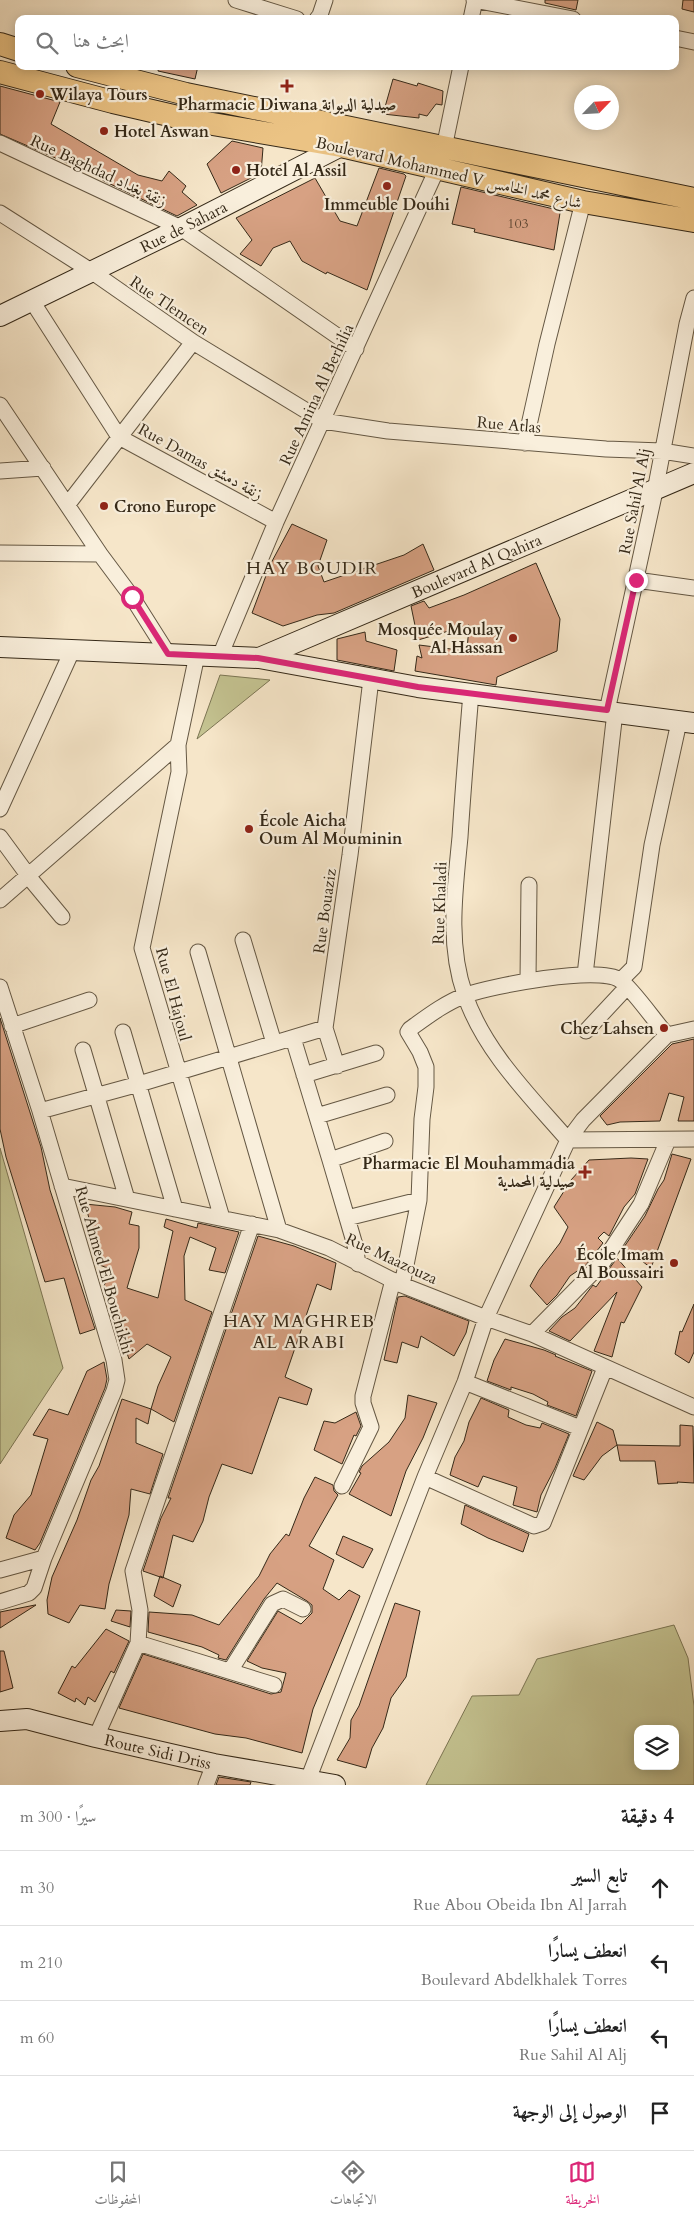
<!DOCTYPE html>
<html lang="ar">
<meta charset="utf-8">
<style>
:root{--surface:#fff;--page:#f2f2f2;--text:#222;--muted:#767676;--line:#e0e0e0;--accent:#db2777}
body{margin:0;font-family:Cardo,Amiri,serif;background:var(--page);color:var(--text);direction:rtl}
.controls{position:absolute;right:15px;bottom:15px;display:grid;overflow:hidden;border-radius:10px;box-shadow:0 2px 12px #0003}
.controls button{width:45px;height:45px;display:grid;place-items:center;padding:0;border:0;border-bottom:1px solid var(--line);background:var(--surface);color:var(--text);font:25px sans-serif}
.compass{position:absolute;left:574px;top:85px;width:45px;height:45px;border-radius:50%;background:var(--surface);box-shadow:0 2px 12px #0003;rotate:65deg}
.stop{position:absolute;width:15px;height:15px;margin:-11px;border:4px solid #db2777;border-radius:50%;background:#fff}
.stop.end{background:#db2777;border-color:#fff;box-shadow:0 1px 5px #0008}
.list{margin:0;padding:0;list-style:none}
h2{display:flex;justify-content:space-between;align-items:center;height:65px;margin:0;padding:0 20px;font-size:21px}
h2 small{font-size:16px;font-weight:400;color:var(--muted)}
.list li{display:grid;grid-template-columns:32px 1fr auto;gap:15px;align-items:center;box-sizing:border-box;height:75px;padding:0 20px;border-top:1px solid var(--line)}
.list b{display:block;font-size:19px;white-space:nowrap}
.list p{margin:0;font-size:16px;white-space:nowrap;color:var(--muted)}
.list em{font-size:16px;font-style:normal;color:var(--muted)}
.icon{flex:none;width:28px;height:28px;fill:none;stroke:currentColor;stroke-width:2;stroke-linecap:round;stroke-linejoin:round}
.map{position:relative;flex:none;width:694px;height:1785px;overflow:hidden;direction:ltr}
.search{position:absolute;background:var(--surface);box-shadow:0 2px 12px #0003;left:15px;right:15px;top:15px;height:55px;display:flex;align-items:center;gap:12px;box-sizing:border-box;padding:0 18px;border-radius:10px;color:var(--muted);font-size:19px}
.sheet{height:365px;background:var(--surface)}
nav{display:flex;justify-content:space-around;align-items:center;box-sizing:border-box;height:70px;border-top:1px solid var(--line);background:var(--surface);font-size:14px;color:var(--muted)}
nav a{display:grid;justify-items:center;gap:2px}
nav .on{color:var(--accent)}
.map>svg:first-child{display:block}
.green{fill:#c4c391;stroke:#7c7654;fill-rule:evenodd}
.building{fill:#d7a183;stroke:#352918}
.lines{fill:none;stroke-linecap:round;stroke-linejoin:round}
.street-casing{stroke:#655844;stroke-width:17}
.secondary-casing{stroke:#352918;stroke-width:22}
.primary-casing{stroke:#352918;stroke-width:24}
.street{stroke:#f9efdc;stroke-width:15}
.secondary{stroke:#f9efdc;stroke-width:20}
.primary{stroke:#ebc384;stroke-width:22}
.route{stroke:#db2777;stroke-width:6}
.poi-dot{fill:#8f2418;stroke:#f9efdc;stroke-width:2}
.labels{text-anchor:middle;stroke-width:4.5;stroke-linejoin:round;paint-order:stroke}
.number-label{font-size:14px;fill:#5e4733}
.poi-label{font-size:16px;font-weight:bold;fill:#352918;stroke:#f9efdc;text-anchor:start}
.street-label{font-size:16px;fill:#352918;stroke:#f9efdc}
.neighbourhood-label{font-size:18px;letter-spacing:1px;fill:#352918;stroke:#f9efdc}
</style>
<div class="map">
<svg width="694" height="1785" viewBox="0 0 694 1785">
<rect width="100%" height="100%" fill="#f6e6c9"/>
<filter id="stains"><feTurbulence type="fractalNoise" baseFrequency=".004" numOctaves="4"/><feColorMatrix values="0 0 0 0 .2 0 0 0 0 .09 0 0 0 0 .02 0 0 0 .5 -.17"/></filter>
<radialGradient id="worn" r=".72"><stop offset=".6" stop-color="#630" stop-opacity="0"/><stop offset="1" stop-color="#630" stop-opacity=".3"/></radialGradient>
<path class="green" d="M 220,675 L 270,680 L 197,739 Z
M 0,1148 L 63,1368 L 0,1464 Z
M 674,1625 L 688,1658 L 694,1706 L 694,1785 L 426,1785 L 472,1696 L 519,1695 L 537,1659 ZM 638,1729 L 675,1729 L 675,1766 L 638,1766 Z"/>
<path class="building" d="M 545,0 L 578,0 L 576,10 L 545,3 Z
M 683,0 L 694,0 L 694,12 L 682,9 Z
M 159,66 L 198,66 L 195,79 L 158,71 Z
M 393,79 L 417,86 L 418,83 L 443,91 L 442,105 L 436,104 L 427,116 L 419,114 L 419,118 L 383,114 Z
M 0,86 L 60,102 L 51,124 L 138,175 L 162,181 L 169,171 L 186,186 L 182,192 L 197,205 L 177,216 L 104,181 L 95,175 L 0,134 Z
M 232,141 L 263,148 L 261,173 L 221,193 L 207,164 Z
M 379,168 L 404,174 L 406,176 L 367,290 L 327,272 L 326,274 L 302,261 L 290,241 L 273,248 L 261,266 L 240,254 L 252,240 L 236,218 L 315,178 L 340,221 L 357,226 Z
M 461,187 L 558,210 L 560,213 L 554,250 L 474,232 L 475,229 L 452,224 Z
M 292,524 L 327,540 L 318,566 L 324,582 L 404,555 L 423,544 L 434,570 L 334,613 L 317,615 L 283,626 L 252,613 L 270,565 Z
M 536,563 L 560,619 L 557,651 L 497,677 L 496,685 L 415,671 L 417,656 L 422,658 L 419,645 L 467,651 L 469,625 L 418,640 L 411,606 L 424,601 L 429,608 L 464,595 Z
M 365,632 L 366,641 L 397,650 L 394,671 L 337,660 L 337,639 Z
M 0,1018 L 41,1147 L 50,1190 L 95,1329 L 80,1334 L 64,1278 L 45,1282 L 6,1157 L 0,1129 Z
M 694,1039 L 694,1121 L 678,1121 L 684,1097 L 669,1093 L 660,1121 L 620,1122 L 607,1125 L 600,1116 L 672,1044 Z
M 672,1154 L 691,1159 L 651,1268 L 624,1247 L 645,1216 L 658,1189 L 664,1180 Z
M 631,1158 L 648,1159 L 635,1194 L 624,1207 L 609,1236 L 604,1232 L 598,1238 L 603,1243 L 586,1265 L 570,1276 L 557,1295 L 547,1305 L 530,1286 L 539,1270 L 560,1243 L 568,1227 L 554,1207 L 571,1180 L 589,1160 Z
M 85,1204 L 115,1207 L 132,1212 L 129,1224 L 139,1226 L 139,1248 L 127,1288 L 158,1298 L 173,1231 L 164,1227 L 166,1219 L 197,1228 L 198,1223 L 239,1232 L 225,1273 L 209,1270 L 216,1248 L 190,1237 L 184,1256 L 185,1300 L 212,1312 L 174,1422 L 151,1409 L 158,1386 L 171,1357 L 147,1344 L 129,1359 L 104,1286 L 110,1269 L 97,1264 L 92,1229 Z
M 258,1236 L 294,1246 L 336,1263 L 331,1290 L 317,1284 L 285,1377 L 312,1389 L 307,1405 L 279,1397 L 252,1474 L 222,1464 L 209,1497 L 203,1521 L 193,1542 L 173,1535 L 163,1578 L 143,1571 L 161,1518 L 171,1498 L 168,1498 Z
M 617,1258 L 642,1287 L 624,1323 L 621,1322 L 612,1357 L 594,1351 L 617,1292 L 570,1341 L 549,1331 L 562,1317 L 575,1308 L 593,1285 L 596,1287 Z
M 405,1296 L 469,1321 L 466,1333 L 454,1356 L 421,1336 L 418,1348 L 402,1342 L 397,1363 L 384,1360 L 398,1297 Z
M 694,1304 L 694,1352 L 689,1363 L 675,1354 L 680,1331 L 682,1332 Z
M 505,1339 L 544,1350 L 556,1355 L 555,1356 L 592,1371 L 576,1416 L 547,1405 L 548,1402 L 533,1394 L 511,1387 L 511,1390 L 487,1381 L 494,1360 Z
M 104,1362 L 107,1379 L 105,1388 L 40,1543 L 35,1550 L 6,1538 L 14,1515 L 31,1495 L 48,1439 L 33,1435 L 49,1409 L 68,1415 L 87,1371 Z
M 408,1395 L 437,1403 L 423,1438 L 406,1471 L 391,1516 L 349,1494 L 361,1473 L 359,1472 L 362,1466 L 389,1442 L 405,1418 Z
M 481,1398 L 509,1410 L 508,1417 L 526,1425 L 540,1428 L 542,1423 L 569,1434 L 555,1468 L 541,1495 L 537,1512 L 513,1505 L 517,1487 L 483,1476 L 478,1487 L 450,1475 L 455,1457 L 464,1441 L 469,1422 Z
M 122,1399 L 151,1409 L 148,1424 L 136,1418 L 136,1443 L 163,1454 L 150,1494 L 131,1489 L 129,1515 L 109,1584 L 105,1609 L 80,1605 L 69,1623 L 48,1614 L 47,1600 L 52,1577 L 77,1520 L 91,1480 L 99,1466 Z
M 356,1412 L 361,1426 L 356,1436 L 354,1435 L 342,1464 L 314,1450 L 324,1421 L 335,1423 Z
M 597,1422 L 613,1430 L 617,1445 L 602,1456 L 584,1480 L 573,1476 Z
M 680,1425 L 693,1426 L 694,1483 L 677,1482 L 678,1483 L 658,1484 L 655,1461 L 620,1461 L 617,1445 L 680,1446 Z
M 315,1477 L 333,1485 L 334,1491 L 338,1495 L 309,1546 L 334,1560 L 323,1589 L 339,1600 L 349,1590 L 360,1596 L 313,1709 L 302,1753 L 246,1738 L 215,1734 L 119,1708 L 143,1654 L 271,1694 L 281,1692 L 286,1673 L 262,1668 L 247,1661 L 278,1611 L 301,1624 L 312,1613 L 312,1605 L 307,1601 L 277,1583 L 264,1599 L 226,1660 L 218,1658 L 219,1655 L 202,1647 L 148,1632 L 149,1612 L 192,1615 L 219,1625 L 259,1576 L 270,1554 L 286,1534 L 289,1536 L 304,1498 Z
M 465,1505 L 529,1534 L 523,1552 L 488,1538 L 461,1524 Z
M 343,1536 L 373,1549 L 363,1568 L 336,1554 Z
M 160,1576 L 181,1585 L 173,1607 L 154,1596 Z
M 395,1603 L 420,1611 L 406,1677 L 391,1698 L 383,1728 L 372,1748 L 366,1768 L 337,1760 L 350,1738 L 351,1720 L 359,1706 Z
M 35,1605 L 36,1605 L 0,1628 L 0,1612 Z
M 116,1610 L 131,1611 L 130,1627 L 111,1621 Z
M 106,1629 L 129,1641 L 114,1673 L 111,1671 L 95,1702 L 88,1697 L 85,1705 L 76,1698 L 75,1702 L 58,1693 L 72,1666 L 75,1668 Z
M 0,1651 L 4,1651 L 13,1688 L 0,1692 Z
M 219,1777 L 251,1782 L 250,1785 L 216,1785 Z"/>
<g class="lines">
<defs>
<path id="street" d="M 236,0 L 297,19
M 474,0 L 573,19
M 317,19 L 320,15 L 325,0
M 471,19 L 475,0
M 675,38 L 694,42
M 0,143 L 181,228 L 356,349
M 0,213 L 91,271 L 193,342 L 323,421 L 388,431 L 606,449 L 662,451 L 694,456
M 32,301 L 119,437 L 276,522
M 0,405 L 100,554 L 132,597 L 168,654
M 525,443 L 547,344 L 583,202
M 0,471 L 43,468
M 68,504 L 193,342
M 0,553 L 100,554
M 636,580 L 694,588
M 197,655 L 178,745 L 179,772 L 142,948 L 222,1218
M 220,656 L 276,522 L 437,169 L 444,148 L 461,66
M 471,693 C 467,741 463,789 460,837 C 455,890 447,944 465,995 C 484,1051 530,1096 568,1140
M 607,711 L 655,491 L 687,324 L 694,298
M 0,809 L 72,651
M 0,837 L 33,882 L 62,917
M 0,900 L 178,745
M 243,940 L 274,1043
M 198,952 L 279,1230
M 585,975 L 615,712
M 528,980 L 529,885
M 621,980 L 634,967 L 652,845 L 679,722
M 0,987 L 40,1111 L 114,1360 L 117,1380 L 114,1391 L 44,1558 L 34,1588 L 29,1593 L 0,1602
M 12,1026 L 89,1000
M 586,1031 L 627,987
M 123,1032 L 175,1209
M 293,1038 L 330,1160 L 355,1245 L 358,1264
M 83,1050 L 127,1199
M 337,1066 L 325,1028 L 350,855 L 371,679
M 304,1075 L 376,1053
M 40,1111 L 139,1084 L 325,1028
M 317,1116 L 387,1095
M 568,1140 L 694,1139
M 330,1160 L 385,1141
M 62,1186 L 279,1230 L 329,1248 L 402,1285 L 486,1318 L 532,1334 L 694,1407
M 347,1218 L 419,1200
M 402,1285 L 419,1200 L 422,1119 L 426,1087 L 426,1067 L 420,1052 L 408,1032 L 410,1029 C 428,1016 445,1003 466,995 C 492,986 598,965 620,980 C 632,988 656,1023 667,1035
M 532,1334 L 603,1262 L 641,1204 L 668,1140
M 465,1382 L 580,1428
M 425,1477 L 534,1526 L 543,1523 L 605,1368
M 342,1486 L 371,1427 L 363,1403 L 363,1396 L 393,1280
M 0,1570 L 44,1558
M 138,1643 L 274,1685
M 230,1671 L 272,1604 L 283,1599 L 303,1609
M 96,1737 L 138,1643 L 140,1610 L 133,1571 L 252,1224
M 206,1785 L 214,1764
M 306,1785 L 425,1477 L 465,1382 L 486,1318 L 568,1140 L 583,1120 L 667,1035 L 694,1029"/>
<g id="secondary">
<path id="s1" d="M 0,316 L 181,228 L 341,146 L 348,141"/>
<path d="M 0,647 L 259,658 L 418,687 L 694,723"/>
<path id="s2" d="M 259,658 L 694,473"/>
<path id="s3" d="M 0,1721 L 27,1719 L 96,1737 L 214,1764 L 335,1785"/>
</g>
<path id="primary" d="M 0,44 L 19,50
M 77,66 L 186,94 L 694,199
M 0,72 L 113,102 L 195,121 L 341,146 L 583,202 L 694,221"/>
</defs>
<use href="#street" class="street-casing"/>
<use href="#secondary" class="secondary-casing"/>
<use href="#primary" class="primary-casing"/>
<use href="#street" class="street"/>
<use href="#secondary" class="secondary"/>
<use href="#primary" class="primary"/>
</g>
<g class="lines">
<path class="route" d="M 132,597 L 168,654 L 258,658 L 418,687 L 607,710 L 636,580"/>
</g>
<g class="poi-dot">
<path d="M284.5 78.5h5v5h5v5h-5v5h-5v-5h-5v-5h5z"/>
<circle cx="40" cy="94" r="5"/>
<circle cx="104" cy="131" r="5"/>
<circle cx="236" cy="170" r="5"/>
<circle cx="387" cy="186" r="5"/>
<circle cx="104" cy="506" r="5"/>
<circle cx="513" cy="638" r="5"/>
<circle cx="249" cy="829" r="5"/>
<circle cx="664" cy="1028" r="5"/>
<path d="M582.5 1164.5h5v5h5v5h-5v5h-5v-5h-5v-5h5z"/>
<circle cx="674" cy="1263" r="5"/>
</g>
<g class="labels">
<g class="number-label">
<text x="518" y="228">103</text>
</g>
<g class="poi-label">
<text x="50" y="100">Wilaya Tours</text>
<text x="287" y="110" text-anchor="middle">Pharmacie Diwana صيدلية الديوانة</text>
<text x="114" y="137">Hotel Aswan</text>
<text x="246" y="176">Hotel Al Assil</text>
<text x="387" y="210" text-anchor="middle">Immeuble Douhi</text>
<text x="114" y="512">Crono Europe</text>
<text x="503" y="635" text-anchor="end">Mosquée Moulay<tspan x="503" dy="18">Al Hassan</tspan></text>
<text x="259" y="826">École Aicha<tspan x="259" dy="18">Oum Al Mouminin</tspan></text>
<text x="654" y="1034" text-anchor="end">Chez Lahsen</text>
<text x="575" y="1169" text-anchor="end">Pharmacie El Mouhammadia<tspan x="575" dy="18">صيدلية المحمدية</tspan></text>
<text x="664" y="1260" text-anchor="end">École Imam<tspan x="664" dy="18">Al Boussairi</tspan></text>
</g>
<g class="street-label">
<text transform="translate(99 170) rotate(25)" y="6">Rue Baghdad زنقة بغداد</text>
<text transform="translate(449 172) rotate(13)" y="6">Boulevard Mohammed V شارع محمد الخامس</text>
<text dy="6" stroke="none"><textPath href="#s1" startOffset="204">Rue de Sahara</textPath></text>
<text transform="translate(170 305) rotate(34)" y="6">Rue Tlemcen</text>
<text transform="translate(316 394) rotate(-65)" y="6">Rue Amina Al Berhilia</text>
<text transform="translate(509 424) rotate(5)" y="6">Rue Atlas</text>
<text transform="translate(201 461) rotate(29)" y="6">Rue Damas زنقة دمشق</text>
<text transform="translate(634 501) rotate(-79)" y="6">Rue Sahil Al Alj</text>
<text dy="6" stroke="none"><textPath href="#s2" startOffset="236">Boulevard Al Qahira</textPath></text>
<text transform="translate(439 903) rotate(-88)" y="6">Rue Khaladi</text>
<text transform="translate(324 911) rotate(-82)" y="6">Rue Bouaziz</text>
<text transform="translate(174 994) rotate(75)" y="6">Rue El Hajoul</text>
<text transform="translate(392 1258) rotate(25)" y="6">Rue Maazouza</text>
<text transform="translate(105 1270) rotate(74)" y="6">Rue Ahmed El Bouchikhi</text>
<text dy="6" stroke="none"><textPath href="#s3" startOffset="162">Route Sidi Driss</textPath></text>
</g>
<g class="neighbourhood-label">
<text x="312" y="574">HAY BOUDIR</text>
<text x="299" y="1327">HAY MAGHREB<tspan x="299" dy="21">AL ARABI</tspan></text>
</g>
</g>
<rect width="100%" height="100%" filter="url(#stains)"/>
<rect width="100%" height="100%" fill="url(#worn)"/>
</svg>
<div class="controls">
<button><svg class="icon" aria-label="layers" viewBox="0 0 24 24"><path d="M12 4l9 5-9 5-9-5zM3 14l9 5 9-5"/></svg></button>
</div>
<svg class="compass" viewBox="-18 -18 36 36"><path d="M0-13l5 13h-10z" fill="#e53935"/><path d="M0 13l5-13h-10z" fill="#767676"/></svg>
<div class="stop" style="left:132px;top:597px"></div>
<div class="stop end" style="left:636px;top:580px"></div>
<div class="search"><svg class="icon" aria-label="search" viewBox="0 0 24 24"><circle cx="10" cy="10" r="6"/><path d="M15 15l6 6"/></svg>ابحث هنا</div>
</div>
<section class="sheet">
<h2>4 دقيقة<small>سيرًا · 300 m</small></h2>
<ul class="list">
<li><svg class="icon" aria-label="ahead" viewBox="0 0 24 24"><path d="M12 20V5M6 11l6-6 6 6"/></svg><div><b>تابع السير</b><p>Rue Abou Obeida Ibn Al Jarrah</p></div><em>30 m</em></li>
<li><svg class="icon" aria-label="left" viewBox="0 0 24 24"><path d="M17 20v-9H6M10 6l-5 5 5 5"/></svg><div><b>انعطف يسارًا</b><p>Boulevard Abdelkhalek Torres</p></div><em>210 m</em></li>
<li><svg class="icon" aria-label="left" viewBox="0 0 24 24"><path d="M17 20v-9H6M10 6l-5 5 5 5"/></svg><div><b>انعطف يسارًا</b><p>Rue Sahil Al Alj</p></div><em>60 m</em></li>
<li><svg class="icon" aria-label="arrive" viewBox="0 0 24 24"><path d="M6 21V4h12l-3 4 3 4H6"/></svg><div><b>الوصول إلى الوجهة</b></div></li>
</ul>
</section>
<nav>
<a class="on"><svg class="icon" aria-label="map" viewBox="0 0 24 24"><path d="M3 6l6-2 6 2 6-2v14l-6 2-6-2-6 2zM9 4v14M15 6v14"/></svg>الخريطة</a>
<a><svg class="icon" aria-label="directions" viewBox="0 0 24 24"><path d="M12 3l9 9-9 9-9-9zM9 14v-3h6M13 9l2 2-2 2"/></svg>الاتجاهات</a>
<a><svg class="icon" aria-label="saved" viewBox="0 0 24 24"><path d="M7 4h10v16l-5-4-5 4z"/></svg>المحفوظات</a>
</nav>
